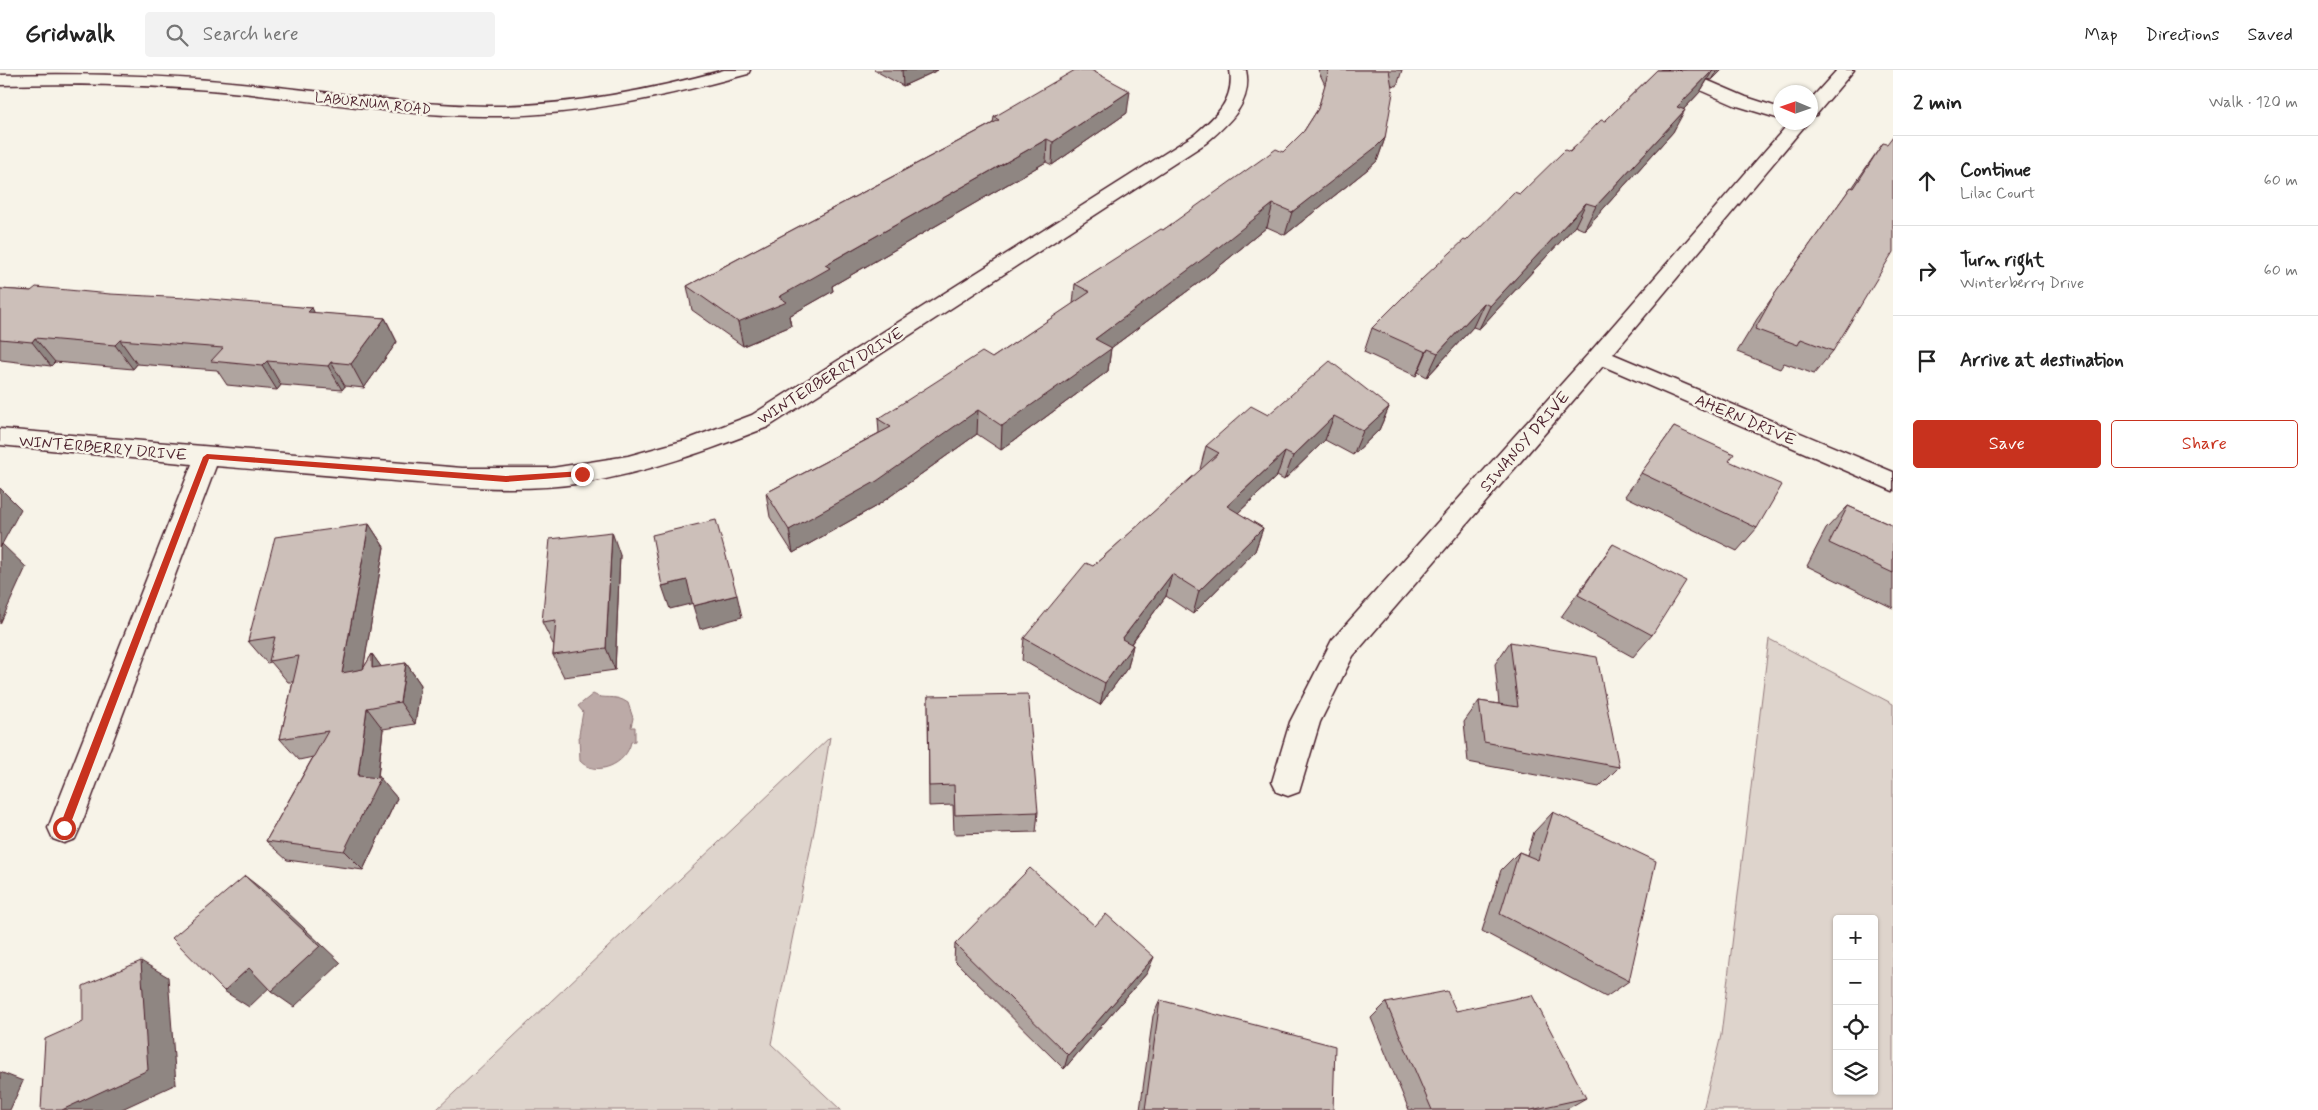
<!DOCTYPE html>
<meta charset="utf-8">
<style>
:root{--surface:#fff;--page:#f2f2f2;--text:#222;--muted:#767676;--line:#e0e0e0;--accent:#c8321e}
body{margin:0;font-family:Mynerve,sans-serif;background:var(--page);color:var(--text)}
.controls{position:absolute;right:15px;bottom:15px;display:grid;overflow:hidden;border-radius:5px;box-shadow:0 1px 4px #0004}
.controls button{width:45px;height:45px;display:grid;place-items:center;padding:0;border:0;border-bottom:1px solid var(--line);background:var(--surface);color:var(--text);font:25px sans-serif}
.compass{position:absolute;left:1773px;top:15px;width:45px;height:45px;border-radius:50%;background:var(--surface);box-shadow:0 1px 4px #0004;rotate:272deg}
.stop{position:absolute;width:15px;height:15px;margin:-11px;border:4px solid #c8321e;border-radius:50%;background:#fff}
.stop.end{background:#c8321e;border-color:#fff;box-shadow:0 1px 5px #0008}
.list{margin:0;padding:0;list-style:none}
h2{display:flex;justify-content:space-between;align-items:center;height:65px;margin:0;padding:0 20px;font-size:21px}
h2 small{font-size:16px;font-weight:400;color:var(--muted)}
.list li{display:grid;grid-template-columns:32px 1fr auto;gap:15px;align-items:center;box-sizing:border-box;height:90px;padding:0 20px;border-top:1px solid var(--line)}
.list b{display:block;font-size:19px;white-space:nowrap}
.list p{margin:0;font-size:16px;white-space:nowrap;color:var(--muted)}
.list em{font-size:16px;font-style:normal;color:var(--muted)}
.actions{display:flex;gap:10px;padding:15px 20px}
.actions a{flex:1;padding:11px 0;border:1px solid var(--accent);border-radius:5px;text-align:center;font-size:18px;color:var(--accent)}
.actions .main{background:var(--accent);color:#fff}
.icon{flex:none;width:28px;height:28px;fill:none;stroke:currentColor;stroke-width:2;stroke-linecap:round;stroke-linejoin:round}
.map{position:relative;flex:none;width:1893px;height:1040px;overflow:hidden}
header{display:flex;align-items:center;gap:30px;box-sizing:border-box;height:70px;padding:0 25px;background:var(--surface);border-bottom:1px solid var(--line)}
header strong{font-size:24px}
nav{display:flex;gap:28px;margin-inline-start:auto;font-size:18px}
.search{width:350px;height:45px;background:var(--page);display:flex;align-items:center;gap:12px;box-sizing:border-box;padding:0 18px;border-radius:5px;color:var(--muted);font-size:19px}
main{display:flex}
aside{flex:1;background:var(--surface)}
.map>svg:first-child{display:block}
.green{fill:#ded4cc;stroke:#947a7c;fill-rule:evenodd}
.water{fill:#bcaaa7;stroke:#8e7275}
.lines{fill:none;stroke-linecap:round;stroke-linejoin:round}
.street-casing{stroke:#4a1f2b;stroke-width:3}
.street{fill:#f7f3e8;fill-rule:evenodd}
.wall{fill:#afa49f;stroke:#4a1f2b}
.shaded-wall{fill:#8f8682;stroke:#4a1f2b}
.building{fill:#ccbfb9;stroke:#4a1f2b}
.route{fill:#c8321e}
.labels{text-anchor:middle;stroke-width:5;stroke-linejoin:round;paint-order:stroke}
.far-street-label{font-size:14px;fill:#4a1f2b;stroke:#f7f3e8}
.street-label{font-size:16px;fill:#4a1f2b;stroke:#f7f3e8}
</style>
<header>
<strong>Gridwalk</strong>
<div class="search"><svg class="icon" aria-label="search" viewBox="0 0 24 24"><circle cx="10" cy="10" r="6"/><path d="M15 15l6 6"/></svg>Search here</div>
<nav><a>Map</a><a>Directions</a><a>Saved</a></nav>
</header>
<main>
<div class="map">
<svg width="1893" height="1040" viewBox="0 0 1893 1040">
<rect width="100%" height="100%" fill="#f7f3e8"/>
<filter id="ink" filterUnits="userSpaceOnUse"><feTurbulence type="fractalNoise" baseFrequency=".02" numOctaves="2"/><feDisplacementMap in="SourceGraphic" scale="10" xChannelSelector="R" yChannelSelector="G"/><feConvolveMatrix kernelMatrix="1 2 1 2 8 2 1 2 1" color-interpolation-filters="sRGB"/></filter>
<g filter="url(#ink)">
<path class="green" d="M 1769,569 L 1893,634 L 1893,1040 L 1703,1040 L 1721,965 ZM 1837,849 L 1874,849 L 1874,1021 L 1837,1021 Z
M 830,667 L 816,751 L 771,974 L 841,1040 L 436,1040 Z"/>
<path class="water" d="M 593,624 C 604,631 614,623 628,633 L 633,648 L 631,657 L 635,657 L 635,671 L 631,672 C 627,694 596,708 580,691 L 579,664 L 583,642 L 578,636 Z"/>
<g class="lines">
<defs>
<path id="street" d="M 724,0 L 750,0 L 748,4 C 664,27 579,46 491,46 C 408,47 325,32 242,23 C 162,15 81,13 0,15 L 0,5 C 81,3 161,5 241,13 C 324,21 406,35 489,36 C 568,36 648,21 724,0 Z
M 1230,0 L 1246,0 C 1253,33 1229,53 1206,73 L 768,357 C 709,380 647,403 583,413 C 517,423 449,416 383,410 C 327,405 272,401 216,396 L 80,758 L 75,769 L 64,773 L 53,769 L 48,758 L 192,394 L 0,375 L 0,359 L 462,398 L 552,398 L 628,386 L 686,370 L 752,345 L 1194,65 C 1215,47 1235,31 1230,0 Z
M 1661,0 L 1683,0 L 1746,27 L 1780,38 L 1780,49 L 1734,35 L 1663,4 Z
M 1837,0 L 1854,0 L 1816,45 L 1810,46 L 1810,30 Z
M 1790,52 L 1808,52 L 1613,284 L 1893,402 L 1893,421 L 1603,296 L 1353,586 L 1320,652 L 1299,722 L 1288,726 L 1277,722 L 1272,712 L 1290,652 L 1332,570 L 1591,281 Z"/>
</defs>
<use href="#street" class="street-casing"/>
<use href="#street" class="street"/>
</g>
<path class="wall" d="M 874,0 L 938,0 L 903,16 Z
M 1318,0 L 1402,0 L 1397,16 L 1391,15 L 1385,68 L 1377,91 L 1368,99 L 1285,165 L 1267,157 L 1205,208 L 1111,278 L 1108,301 L 1001,380 L 977,364 L 878,435 L 793,483 L 770,447 L 766,423 L 879,363 L 878,349 L 992,288 L 1073,234 L 1075,214 L 1163,160 L 1283,82 L 1304,61 L 1318,39 L 1325,15 Z
M 1657,0 L 1722,0 L 1712,10 L 1708,9 L 1700,22 L 1684,39 L 1673,62 L 1584,160 L 1575,156 L 1479,259 L 1473,257 L 1427,307 L 1418,302 L 1416,306 L 1364,282 L 1372,258 L 1466,171 L 1605,51 Z
M 1127,43 L 1052,95 L 1046,92 L 832,216 L 833,221 L 789,246 L 791,256 L 743,276 L 692,240 L 687,216 L 993,53 L 994,47 Z
M 1883,73 L 1833,281 L 1814,304 L 1784,293 L 1780,299 L 1737,282 L 1757,249 L 1851,117 L 1852,118 Z
M 0,219 L 31,221 L 312,238 L 314,243 L 385,248 L 397,272 L 364,318 L 345,316 L 342,320 L 281,315 L 277,320 L 227,315 L 217,300 L 137,294 L 133,299 L 55,292 L 51,296 L 1,290 L 0,289 Z
M 1389,337 L 1379,360 L 1353,385 L 1325,370 L 1284,410 L 1277,406 L 1238,443 L 1263,458 L 1255,481 L 1193,544 L 1166,526 L 1131,574 L 1133,575 L 1128,597 L 1100,635 L 1022,590 L 1024,568 L 1093,496 L 1201,400 L 1200,399 L 1206,376 L 1268,345 Z
M 1674,357 L 1729,391 L 1757,458 L 1737,481 L 1625,426 Z
M 1848,436 L 1893,456 L 1893,538 L 1807,496 L 1826,459 Z
M 369,454 L 384,477 L 363,599 L 372,584 L 381,597 L 406,593 L 421,615 L 415,654 L 383,659 L 378,708 L 397,728 L 363,800 L 287,790 L 266,771 L 313,687 L 299,690 L 280,669 L 293,612 L 288,612 L 271,592 L 267,593 L 248,571 Z
M 1613,474 L 1652,565 L 1633,587 L 1561,547 Z
M 620,485 L 615,600 L 564,607 L 553,585 L 554,574 L 553,574 L 542,552 Z
M 1510,572 L 1619,697 L 1599,717 L 1468,692 L 1464,652 L 1479,631 L 1499,634 L 1495,594 Z
M 928,626 L 1038,742 L 1036,762 L 954,764 L 953,735 L 929,736 Z
M 1553,742 L 1629,911 L 1606,927 L 1482,861 L 1501,800 L 1519,782 L 1527,785 L 1534,762 Z
M 1095,856 L 1147,903 L 1064,999 L 954,890 L 955,874 Z
M 1160,930 L 1333,1040 L 1140,1040 L 1153,946 Z
M 1386,933 L 1586,1028 L 1565,1040 L 1409,1040 L 1371,948 Z"/>
<path class="shaded-wall" d="M 902,0 L 938,0 L 903,16 Z
M 1713,0 L 1700,22 L 1665,59 L 1677,37 Z
M 1718,0 L 1722,0 L 1712,10 Z
M 1130,21 L 1127,43 L 1052,95 L 1053,72 Z
M 1685,40 L 1673,62 L 1584,160 L 1596,136 Z
M 1385,68 L 1377,91 L 1368,99 L 1285,165 L 1292,142 Z
M 1047,69 L 1046,92 L 832,216 L 833,221 L 789,246 L 791,256 L 743,276 L 738,252 L 779,227 L 825,195 Z
M 1586,133 L 1575,156 L 1479,259 L 1490,236 Z
M 1273,134 L 1267,157 L 1205,208 L 1111,278 L 1108,301 L 1001,380 L 1002,356 L 1095,269 Z
M 1484,233 L 1473,257 L 1427,307 L 1438,283 Z
M 312,238 L 325,262 L 308,242 Z
M 385,248 L 397,272 L 364,318 L 351,294 Z
M 35,268 L 55,292 L 51,296 L 32,272 Z
M 120,270 L 137,294 L 133,299 L 115,275 Z
M 1428,279 L 1418,302 L 1416,306 L 1426,282 Z
M 267,291 L 281,315 L 277,320 L 262,296 Z
M 331,292 L 345,316 L 342,320 L 328,296 Z
M 1389,337 L 1379,360 L 1353,385 L 1363,361 Z
M 978,340 L 977,364 L 878,435 L 793,483 L 789,460 Z
M 1334,346 L 1325,370 L 1284,410 L 1293,386 Z
M 1285,382 L 1277,406 L 1220,460 L 1227,436 Z
M 0,418 L 21,439 L 0,478 Z
M 369,454 L 384,477 L 359,624 L 342,603 Z
M 1263,458 L 1255,481 L 1193,544 L 1199,521 Z
M 612,462 L 620,485 L 615,600 L 606,578 Z
M 2,474 L 26,497 L 0,554 L 0,479 Z
M 1172,504 L 1166,526 L 1118,591 L 1122,569 Z
M 687,510 L 694,533 L 670,539 L 662,516 Z
M 737,525 L 742,547 L 700,559 L 693,536 Z
M 1133,575 L 1128,597 L 1100,635 L 1105,613 Z
M 372,584 L 388,606 L 372,598 Z
M 406,593 L 421,615 L 415,654 L 400,632 Z
M 367,638 L 383,659 L 377,715 L 380,708 L 397,728 L 363,800 L 344,781 L 358,706 Z
M 245,806 L 268,824 L 341,893 L 294,937 L 271,921 Z
M 1154,887 L 1147,903 L 1064,999 L 1068,985 Z
M 141,891 L 168,907 L 176,1014 L 120,1040 L 62,1040 Z
M 249,898 L 273,914 L 249,937 L 224,921 Z
M 0,1002 L 23,1011 L 10,1040 L 0,1040 Z"/>
<path class="building" d="M 1075,0 L 1091,0 L 1130,21 L 1053,72 L 1047,69 L 825,195 L 830,198 L 779,227 L 787,232 L 738,252 L 687,216 L 999,50 L 994,47 Z
M 1329,0 L 1389,0 L 1393,23 L 1385,68 L 1376,77 L 1292,142 L 1273,134 L 1210,184 L 1095,269 L 1112,278 L 1002,356 L 978,340 L 877,411 L 789,460 L 766,423 L 891,357 L 878,349 L 982,282 L 992,288 L 1090,222 L 1075,214 L 1161,159 L 1163,160 L 1276,79 L 1283,82 L 1304,61 L 1318,39 Z
M 1657,0 L 1713,0 L 1677,37 L 1685,40 L 1596,136 L 1586,133 L 1490,236 L 1484,233 L 1438,283 L 1428,279 L 1426,282 L 1372,258 L 1409,221 L 1464,170 L 1466,171 L 1514,122 L 1520,124 L 1565,80 L 1570,82 L 1601,50 L 1605,51 Z
M 1893,66 L 1893,182 L 1833,281 L 1801,269 L 1798,275 L 1755,259 L 1774,225 L 1851,117 L 1854,118 L 1883,73 L 1887,74 Z
M 36,217 L 110,224 L 186,228 L 187,227 L 312,238 L 308,242 L 385,248 L 351,294 L 331,292 L 328,296 L 267,291 L 262,296 L 211,291 L 223,278 L 120,270 L 115,275 L 35,268 L 32,272 L 0,269 L 0,219 L 31,221 Z
M 1330,291 L 1389,337 L 1363,361 L 1334,346 L 1293,386 L 1285,382 L 1227,436 L 1263,458 L 1199,521 L 1172,504 L 1122,569 L 1133,575 L 1105,613 L 1024,568 L 1086,493 L 1093,496 L 1219,383 L 1206,376 L 1251,336 L 1268,345 Z
M 1674,357 L 1734,384 L 1729,391 L 1782,415 L 1757,458 L 1641,403 Z
M 1848,436 L 1893,456 L 1893,503 L 1829,473 Z
M 716,450 L 737,525 L 693,536 L 687,510 L 662,516 L 652,465 Z
M 369,454 L 342,603 L 363,599 L 372,584 L 372,598 L 406,593 L 400,632 L 367,638 L 358,706 L 380,708 L 344,781 L 266,771 L 328,661 L 280,669 L 299,586 L 269,591 L 275,567 L 248,571 L 275,467 Z
M 612,462 L 606,578 L 553,585 L 556,550 L 542,552 L 550,469 Z
M 1613,474 L 1686,511 L 1652,565 L 1578,525 Z
M 1510,572 L 1597,587 L 1619,697 L 1484,672 L 1479,631 L 1518,637 Z
M 1028,624 L 1038,742 L 955,745 L 954,715 L 929,716 L 928,626 Z
M 1553,742 L 1656,791 L 1629,911 L 1500,844 L 1519,782 L 1538,790 Z
M 1030,798 L 1095,856 L 1106,844 L 1154,887 L 1068,985 L 955,874 Z
M 245,806 L 320,876 L 271,921 L 249,898 L 224,921 L 172,868 Z
M 141,891 L 148,1000 L 62,1040 L 41,1040 L 45,969 L 83,952 L 83,916 Z
M 1447,921 L 1456,941 L 1532,925 L 1586,1028 L 1531,1040 L 1432,1040 L 1386,933 Z
M 1160,930 L 1335,976 L 1333,1040 L 1145,1040 Z"/>
</g>
<path class="route" d="M 207,384 L 506,406 L 582,401 L 586,404 L 582,406 L 506,412 L 209,389 L 69,758 L 64,763 L 61,761 L 59,758 L 203,387 Z"/>
<g class="labels">
<g class="far-street-label">
<text transform="translate(373 33) rotate(6)" y="5">LABURNUM ROAD</text>
</g>
<g class="street-label">
<text transform="translate(830 305) rotate(-32)" y="6">WINTERBERRY DRIVE</text>
<text transform="translate(1746 349) rotate(23)" y="6">AHERN DRIVE</text>
<text transform="translate(1524 371) rotate(-49)" y="6">SIWANOY DRIVE</text>
<text transform="translate(103 377) rotate(5)" y="6">WINTERBERRY DRIVE</text>
</g>
</g>
</svg>
<div class="controls">
<button>+</button>
<button>−</button>
<button><svg class="icon" aria-label="locate" viewBox="0 0 24 24"><circle cx="12" cy="12" r="6"/><path d="M12 2v4M12 18v4M2 12h4M18 12h4"/></svg></button>
<button><svg class="icon" aria-label="layers" viewBox="0 0 24 24"><path d="M12 4l9 5-9 5-9-5zM3 14l9 5 9-5"/></svg></button>
</div>
<svg class="compass" viewBox="-18 -18 36 36"><path d="M0-13l5 13h-10z" fill="#e53935"/><path d="M0 13l5-13h-10z" fill="#767676"/></svg>
<div class="stop" style="left:64px;top:758px"></div>
<div class="stop end" style="left:582px;top:404px"></div>
</div>
<aside>
<h2>2 min<small>Walk · 120 m</small></h2>
<ul class="list">
<li><svg class="icon" aria-label="ahead" viewBox="0 0 24 24"><path d="M12 20V5M6 11l6-6 6 6"/></svg><div><b>Continue</b><p>Lilac Court</p></div><em>60 m</em></li>
<li><svg class="icon" aria-label="right" viewBox="0 0 24 24"><path d="M7 20v-9h11M14 6l5 5-5 5"/></svg><div><b>Turn right</b><p>Winterberry Drive</p></div><em>60 m</em></li>
<li><svg class="icon" aria-label="arrive" viewBox="0 0 24 24"><path d="M6 21V4h12l-3 4 3 4H6"/></svg><div><b>Arrive at destination</b></div></li>
</ul>
<div class="actions"><a class="main">Save</a><a>Share</a></div>
</aside>
</main>
